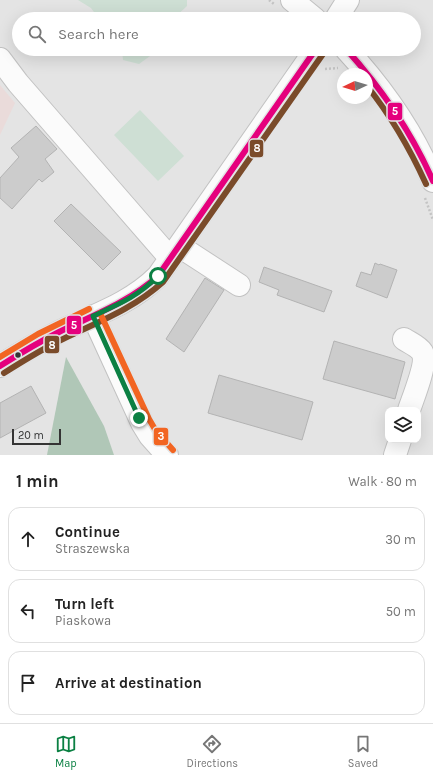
<!DOCTYPE html>
<meta charset="utf-8">
<style>
:root{--surface:#fff;--page:#f2f2f2;--text:#222;--muted:#767676;--line:#e0e0e0;--accent:#0b8043}
body{margin:0;font-family:Karla,sans-serif;background:var(--page);color:var(--text)}
.controls{position:absolute;right:12px;bottom:12px;display:grid;overflow:hidden;border-radius:8px;box-shadow:0 4px 16px #0002}
.controls button{width:36px;height:36px;display:grid;place-items:center;padding:0;border:0;border-bottom:1px solid var(--line);background:var(--surface);color:var(--text);font:20px sans-serif}
.compass{position:absolute;left:337px;top:68px;width:36px;height:36px;border-radius:50%;background:var(--surface);box-shadow:0 4px 16px #0002;rotate:266deg}
.scale{position:absolute;left:12px;bottom:10px;width:49px;box-sizing:border-box;padding-left:4px;border:2px solid #343434;border-top:0;font-size:11px;line-height:14px;white-space:nowrap;color:#343434;-webkit-text-stroke:3px #e3e4e5;paint-order:stroke}
.stop{position:absolute;width:12px;height:12px;margin:-9px;border:3px solid #0b8043;border-radius:50%;background:#fff}
.stop.end{background:#0b8043;border-color:#fff;box-shadow:0 1px 4px #0008}
.list{margin:0;padding:0;list-style:none}
h2{display:flex;justify-content:space-between;align-items:center;height:52px;margin:0;padding:0 16px;font-size:17px}
h2 small{font-size:13px;font-weight:400;color:var(--muted)}
.list li{display:grid;grid-template-columns:26px 1fr auto;gap:12px;align-items:center;box-sizing:border-box;height:64px;margin:0 8px 8px;padding:0 8px;border:1px solid var(--line);border-radius:12px}
.list b{display:block;font-size:15px;white-space:nowrap}
.list p{margin:0;font-size:13px;white-space:nowrap;color:var(--muted)}
.list em{font-size:13px;font-style:normal;color:var(--muted)}
.icon{flex:none;width:22px;height:22px;fill:none;stroke:currentColor;stroke-width:2;stroke-linecap:round;stroke-linejoin:round}
.map{position:relative;flex:none;width:433px;height:455px;overflow:hidden}
.search{position:absolute;background:var(--surface);box-shadow:0 4px 16px #0002;left:12px;right:12px;top:12px;height:44px;display:flex;align-items:center;gap:10px;box-sizing:border-box;padding:0 14px;border-radius:22px;color:var(--muted);font-size:15px}
.sheet{height:268px;background:var(--surface)}
nav{display:flex;justify-content:space-around;align-items:center;box-sizing:border-box;height:56px;border-top:1px solid var(--line);background:var(--surface);font-size:11px;color:var(--muted)}
nav a{display:grid;justify-items:center;gap:2px}
nav .on{color:var(--accent)}
.map>svg:first-child{display:block}
.commercial{fill:#eadbda}
.green{fill:#cedfd4}
.forest{fill:#b0c7b7}
.building{fill:#ccc;stroke:#b3b3b3}
.lines{fill:none;stroke-linecap:round;stroke-linejoin:round}
.minor-casing{stroke:#c2c2c2;stroke-width:24}
.major-casing{stroke:#c2c2c2;stroke-width:24}
.path{stroke:#c4c4c4;stroke-width:2.5;stroke-dasharray:2 2;stroke-linecap:butt}
.minor{stroke:#fbfbfb;stroke-width:22}
.major{stroke:#fbfbfb;stroke-width:22}
.bus-1-casing{stroke:#e3e4e5;stroke-width:9}
.bus-2-casing{stroke:#e3e4e5;stroke-width:9}
.bus-3-casing{stroke:#e3e4e5;stroke-width:9}
.bus-1{stroke:#e5007d;stroke-width:6}
.bus-2{stroke:#7a4b2a;stroke-width:6}
.bus-3{stroke:#f26522;stroke-width:6}
.route{stroke:#0b8043;stroke-width:5}
.bus-dot{fill:#343434;stroke:#e3e4e5;stroke-width:1.5}
.line-badge{stroke:#e3e4e5;stroke-width:1.5}
.badge-label{font-size:11px;text-anchor:middle;font-weight:bold;fill:#fff}
</style>
<div class="map">
<svg width="433" height="455" viewBox="0 0 433 455">
<rect width="100%" height="100%" fill="#e4e4e4"/>
<path class="commercial" d="M 0,85 L 15,103 L 0,135 Z"/>
<path class="green" d="M 78,0 L 187,0 L 187,6 L 173,19 L 99,19 L 91,8 Z
M 122,49 L 157,49 L 157,51 L 139,64 L 123,60 Z
M 140,110 L 184,156 L 158,181 L 114,135 Z"/>
<path class="forest" d="M 66,357 L 104,426 L 114,455 L 47,455 Z"/>
<path class="building" d="M 36,126 L 57,149 L 45,159 L 54,172 L 42,182 L 39,179 L 12,209 L 0,198 L 0,178 L 19,157 L 11,148 Z
M 71,204 L 121,252 L 103,270 L 54,221 Z
M 375,263 L 379,265 L 380,264 L 397,270 L 387,298 L 356,286 L 361,272 L 371,275 Z
M 264,267 L 332,291 L 324,312 L 277,295 L 279,290 L 259,282 Z
M 205,278 L 224,290 L 184,352 L 166,339 Z
M 334,341 L 405,362 L 395,399 L 323,379 Z
M 219,375 L 313,402 L 302,440 L 208,413 Z
M 31,386 L 46,413 L 0,438 L 0,403 Z"/>
<g class="lines">
<defs>
<path id="minor" d="M 336,19 L 348,0
M 0,59 L 18,83 L 170,258
M 179,246 L 239,285
M 93,316 L 142,423 L 150,436 L 167,455
M 404,339 C 410,343 418,346 422,352 C 428,362 413,398 409,410
M 0,366 C 19,354 39,342 59,332 C 94,315 130,304 158,276 L 316,49
M 395,455 L 400,440"/>
<path id="major" d="M 292,0 L 315,19
M 346,49 C 382,88 413,131 433,181"/>
</defs>
<use href="#minor" class="minor-casing"/>
<use href="#major" class="major-casing"/>
<path class="path" d="M 269,0 L 274,4
M 325,69 L 338,68
M 425,198 L 433,220"/>
<use href="#minor" class="minor"/>
<use href="#major" class="major"/>
<defs>
<path id="bus-1" d="M 346,49 C 382,89 411,131 433,181
M 0,366 C 19,354 39,342 59,332 C 94,315 129,302 158,276 L 316,49"/>
<path id="bus-2" d="M 367,86 C 391,116 410,149 426,184
M 4,373 C 23,361 42,349 63,339 C 98,322 133,309 163,282 L 323,54"/>
<path id="bus-3" d="M 100,313 L 149,419 L 156,431 L 173,450
M 0,357 L 38,334 L 89,309"/>
</defs>
<use href="#bus-1" class="bus-1-casing"/>
<use href="#bus-2" class="bus-2-casing"/>
<use href="#bus-3" class="bus-3-casing"/>
<use href="#bus-1" class="bus-1"/>
<use href="#bus-2" class="bus-2"/>
<use href="#bus-3" class="bus-3"/>
</g>
<g class="lines">
<path class="route" d="M 139,418 L 93,316 C 119,304 137,297 158,276"/>
</g>
<circle class="bus-dot" cx="18" cy="355" r="3.5"/>
<g class="line-badge">
<rect x="387" y="102" width="16" height="19" rx="4" fill="#e5007d"/>
<rect x="249" y="139" width="15" height="19" rx="4" fill="#7a4b2a"/>
<rect x="66" y="315" width="16" height="20" rx="4" fill="#e5007d"/>
<rect x="44" y="335" width="16" height="19" rx="4" fill="#7a4b2a"/>
<rect x="153" y="427" width="16" height="19" rx="4" fill="#f26522"/>
</g>
<g class="badge-label">
<text x="395" y="115">5</text>
<text x="257" y="152">8</text>
<text x="74" y="329">5</text>
<text x="52" y="349">8</text>
<text x="161" y="440">3</text>
</g>
</svg>
<div class="controls">
<button><svg class="icon" aria-label="layers" viewBox="0 0 24 24"><path d="M12 4l9 5-9 5-9-5zM3 14l9 5 9-5"/></svg></button>
</div>
<svg class="compass" viewBox="-18 -18 36 36"><path d="M0-13l5 13h-10z" fill="#e53935"/><path d="M0 13l5-13h-10z" fill="#767676"/></svg>
<div class="scale">20 m</div>
<div class="stop" style="left:158px;top:276px"></div>
<div class="stop end" style="left:139px;top:418px"></div>
<div class="search"><svg class="icon" aria-label="search" viewBox="0 0 24 24"><circle cx="10" cy="10" r="6"/><path d="M15 15l6 6"/></svg>Search here</div>
</div>
<section class="sheet">
<h2>1 min<small>Walk · 80 m</small></h2>
<ul class="list">
<li><svg class="icon" aria-label="ahead" viewBox="0 0 24 24"><path d="M12 20V5M6 11l6-6 6 6"/></svg><div><b>Continue</b><p>Straszewska</p></div><em>30 m</em></li>
<li><svg class="icon" aria-label="left" viewBox="0 0 24 24"><path d="M17 20v-9H6M10 6l-5 5 5 5"/></svg><div><b>Turn left</b><p>Piaskowa</p></div><em>50 m</em></li>
<li><svg class="icon" aria-label="arrive" viewBox="0 0 24 24"><path d="M6 21V4h12l-3 4 3 4H6"/></svg><div><b>Arrive at destination</b></div></li>
</ul>
</section>
<nav>
<a class="on"><svg class="icon" aria-label="map" viewBox="0 0 24 24"><path d="M3 6l6-2 6 2 6-2v14l-6 2-6-2-6 2zM9 4v14M15 6v14"/></svg>Map</a>
<a><svg class="icon" aria-label="directions" viewBox="0 0 24 24"><path d="M12 3l9 9-9 9-9-9zM9 14v-3h6M13 9l2 2-2 2"/></svg>Directions</a>
<a><svg class="icon" aria-label="saved" viewBox="0 0 24 24"><path d="M7 4h10v16l-5-4-5 4z"/></svg>Saved</a>
</nav>
